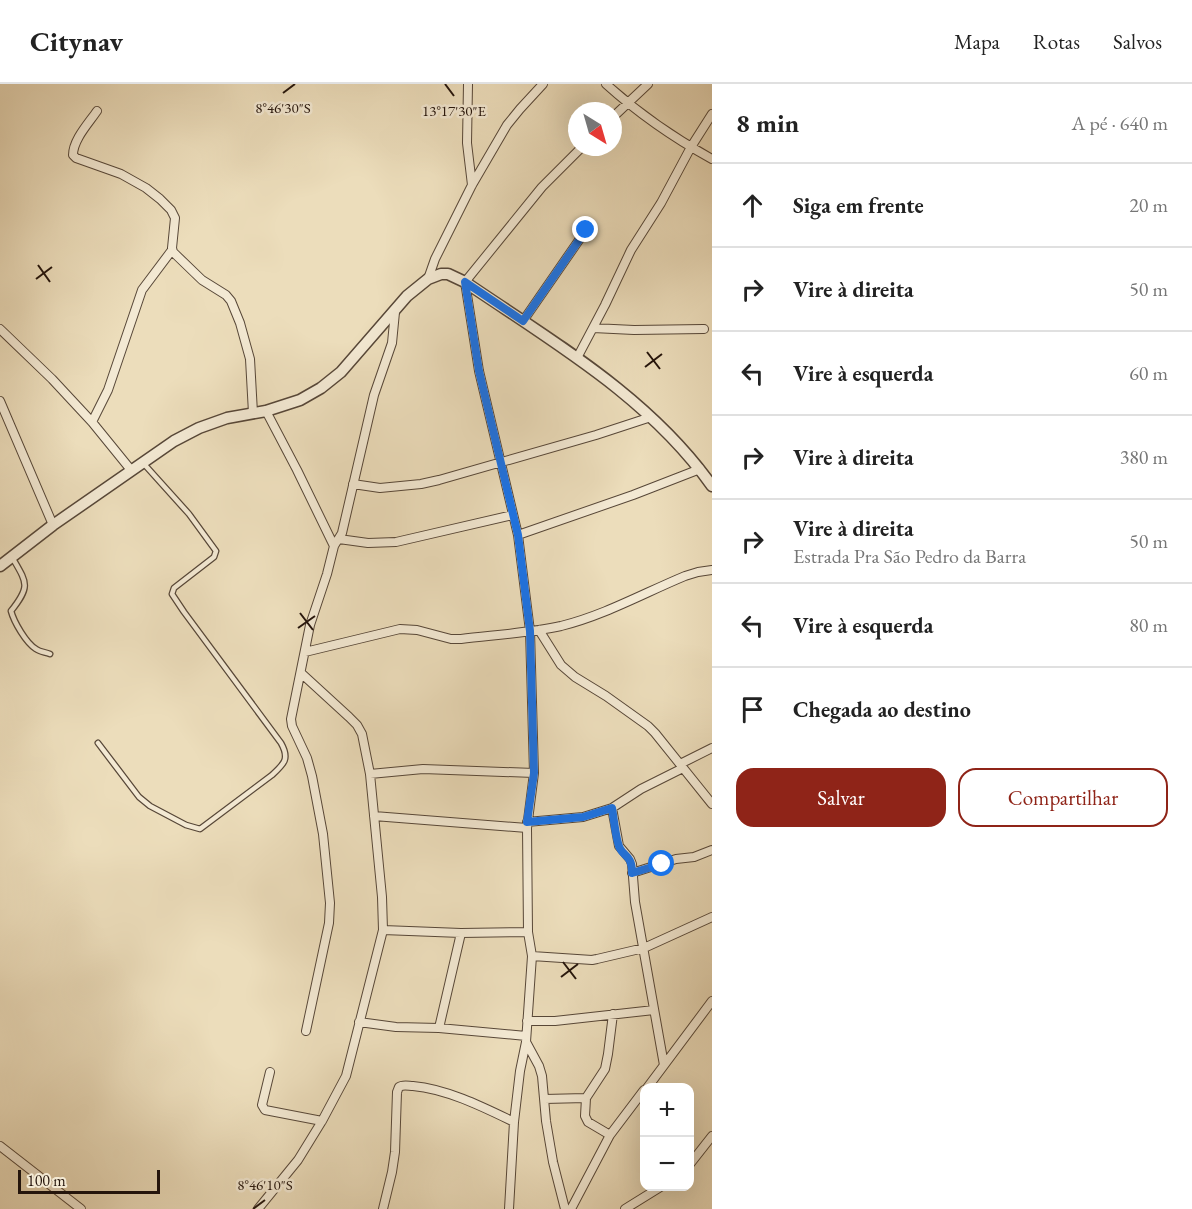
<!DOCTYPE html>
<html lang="pt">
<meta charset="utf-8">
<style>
:root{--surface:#fff;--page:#f2f2f2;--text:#222;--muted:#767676;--line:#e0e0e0;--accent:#8f2418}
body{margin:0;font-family:"EB Garamond",serif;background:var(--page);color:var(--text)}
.controls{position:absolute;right:18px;bottom:18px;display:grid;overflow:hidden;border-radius:12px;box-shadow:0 6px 24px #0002}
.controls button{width:54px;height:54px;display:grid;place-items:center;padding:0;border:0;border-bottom:2px solid var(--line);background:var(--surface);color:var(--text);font:30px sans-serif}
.compass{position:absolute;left:568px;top:18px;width:54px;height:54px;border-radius:50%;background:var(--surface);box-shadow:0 6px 24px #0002;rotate:143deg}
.scale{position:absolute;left:18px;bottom:15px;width:142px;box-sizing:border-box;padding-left:6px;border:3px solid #25150c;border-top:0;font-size:16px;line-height:21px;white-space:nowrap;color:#25150c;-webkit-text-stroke:4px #f3e9d3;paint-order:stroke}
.stop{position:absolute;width:18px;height:18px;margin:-14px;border:4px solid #1a73e8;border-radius:50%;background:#fff}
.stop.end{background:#1a73e8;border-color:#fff;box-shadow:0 2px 6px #0008}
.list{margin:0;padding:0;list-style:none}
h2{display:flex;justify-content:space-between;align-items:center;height:78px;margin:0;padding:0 24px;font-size:26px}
h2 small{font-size:20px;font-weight:400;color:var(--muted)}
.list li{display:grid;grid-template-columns:39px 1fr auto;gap:18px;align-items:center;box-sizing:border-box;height:84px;padding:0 24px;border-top:2px solid var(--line)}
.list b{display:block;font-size:22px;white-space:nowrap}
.list p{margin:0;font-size:20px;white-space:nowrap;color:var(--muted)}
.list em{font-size:20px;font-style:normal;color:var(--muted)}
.actions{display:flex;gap:12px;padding:18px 24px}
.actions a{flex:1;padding:14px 0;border:2px solid var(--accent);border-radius:18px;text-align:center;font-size:21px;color:var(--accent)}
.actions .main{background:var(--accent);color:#fff}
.icon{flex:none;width:33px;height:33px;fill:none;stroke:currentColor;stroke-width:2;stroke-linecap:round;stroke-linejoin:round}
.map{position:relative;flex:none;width:712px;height:1125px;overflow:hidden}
header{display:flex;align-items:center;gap:36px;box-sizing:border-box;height:84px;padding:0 30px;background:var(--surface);border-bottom:2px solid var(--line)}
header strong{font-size:28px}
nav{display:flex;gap:33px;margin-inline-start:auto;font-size:21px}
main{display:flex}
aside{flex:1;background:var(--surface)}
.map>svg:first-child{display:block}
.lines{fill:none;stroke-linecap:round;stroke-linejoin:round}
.service-casing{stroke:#574738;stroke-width:7}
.minor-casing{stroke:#574738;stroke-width:10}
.tertiary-casing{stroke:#574738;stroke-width:13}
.service{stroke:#f3e9d3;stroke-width:4.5}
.minor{stroke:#f3e9d3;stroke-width:8}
.tertiary{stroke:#f3e9d3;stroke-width:10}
.route{stroke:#1a73e8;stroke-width:8}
.ticks{fill:none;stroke:#25150c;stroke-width:2}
.ticks-label{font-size:15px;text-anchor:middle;fill:#25150c;stroke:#f3e9d3;stroke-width:5;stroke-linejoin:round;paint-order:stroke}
</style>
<header>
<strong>Citynav</strong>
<nav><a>Mapa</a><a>Rotas</a><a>Salvos</a></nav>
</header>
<main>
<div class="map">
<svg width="712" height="1125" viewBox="0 0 712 1125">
<rect width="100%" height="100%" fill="#ecddbb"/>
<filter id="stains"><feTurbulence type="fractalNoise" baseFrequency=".00333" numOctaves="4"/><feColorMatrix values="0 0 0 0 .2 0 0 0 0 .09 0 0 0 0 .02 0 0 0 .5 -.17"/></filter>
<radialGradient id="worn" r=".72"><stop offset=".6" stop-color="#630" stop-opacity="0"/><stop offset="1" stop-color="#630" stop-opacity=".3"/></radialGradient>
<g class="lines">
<defs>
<path id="service" d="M 12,473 C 27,499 31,502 11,527 C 14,538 26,559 36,565 C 40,568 45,568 50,570
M 98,659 L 139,713 L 150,722 L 186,741 L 200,745 L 272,691 C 284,680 290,675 281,659 L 184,528 L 172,510 L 174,504 L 214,473 L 216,467 L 189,430 L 144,380"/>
<path id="minor" d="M 468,0 L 467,59 L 472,101
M 606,0 C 638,29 674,54 712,75
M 97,27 C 88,40 73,56 73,71 L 76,74 L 121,90 L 146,104 L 160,115 L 171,126 L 175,134 L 172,164 L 173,168 L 202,196 L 226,211 L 231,217 L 240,239 L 250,275 L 253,329
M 613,33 L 648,0
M 428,195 L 435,175 L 472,101 L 507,41 L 520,25 L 543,0
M 523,237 L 586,146
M 593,244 L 634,246 L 704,245
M 0,245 L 52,295 L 92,338 L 131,386
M 577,274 L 605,221 L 631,166 L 661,119 L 691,63 L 712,30
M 0,317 L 53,441
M 266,327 L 297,386 L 334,462
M 92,338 L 108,306 L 142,206 L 172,166
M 353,400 L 380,404 L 421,400 L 439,396 L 596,351 L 651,333
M 518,451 L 633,411 L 700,385
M 339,455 L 368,459 L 396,458 L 513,431
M 539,546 L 561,581 L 575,593 L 606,612 L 648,642 L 655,649 L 712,720
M 305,568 L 400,545 L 417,546 L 451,555 L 461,555 C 494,551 529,549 561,542 C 605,531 644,509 685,492 L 698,488 L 712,486
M 680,680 L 712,664
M 370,690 L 423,685 L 534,689
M 612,724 L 619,762 L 630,775 L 632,780 L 635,818 L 664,981
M 374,732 L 527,744
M 527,738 L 583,733 L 612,724 L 641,705 L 683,684
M 632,789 L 676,775 L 694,773 L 712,766
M 383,846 L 461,849 L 528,848
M 532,872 L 592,876 L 597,875 L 644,864 L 712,833
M 527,937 L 555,937 L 654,926
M 359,938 L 396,943 L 439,944 L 526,952
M 439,944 L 461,849
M 306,947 L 329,839 L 330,819 L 323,750 L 312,692 L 307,674 L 292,642 L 291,635 L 310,541 L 327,490 L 334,462 L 342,449 L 374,311 L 392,259 L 395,228
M 270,988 L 262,1021 L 265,1026 L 322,1037
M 647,1004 L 712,917
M 544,1015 L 586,1014
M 610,1051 L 588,1038 L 585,1032 L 586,1014 L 605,985 L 608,970 L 613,930
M 0,1062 L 81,1125
M 690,1080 L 712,1052
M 258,1125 L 298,1076 L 322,1037 L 346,992 L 383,846 L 382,813 L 370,690 L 362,650 L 357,641 L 349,633 L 301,589
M 383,1125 L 392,1088 L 395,1068 L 397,1008 C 398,1006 398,1005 399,1003 C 403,1000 409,1002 413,1002 C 447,1005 483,1023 514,1038
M 509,1125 L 514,1038 L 520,987 L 526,958
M 565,1125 L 553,1078 L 546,1037 L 542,992 L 539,982 L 526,958 L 532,872 L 528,848 L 527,744 L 534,689 L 530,547 L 518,451 L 479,287 L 465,198 L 542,103 L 582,63
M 571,1125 L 610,1051 L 644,1006
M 625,1125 L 662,1102"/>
<path id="tertiary" d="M 0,482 L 53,441 L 174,357 L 199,344 L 227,334 L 266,327 L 300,316 L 321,304 L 341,288 L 407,212 L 428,195 L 441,190 L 448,190 L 465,198 C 553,258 649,313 712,402"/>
</defs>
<use href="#service" class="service-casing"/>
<use href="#minor" class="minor-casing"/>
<use href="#tertiary" class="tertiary-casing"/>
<use href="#service" class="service"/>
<use href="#minor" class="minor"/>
<use href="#tertiary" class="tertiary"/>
</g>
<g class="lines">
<path class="route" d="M 586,146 L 523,237 L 465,198 L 479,287 L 518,451 L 530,547 L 534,689 L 527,738 L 583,733 L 612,724 C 614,736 615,748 618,759 C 621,774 632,768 632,789 L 662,780"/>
</g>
<path class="ticks" d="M 445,0 L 454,12M 283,9 L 295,0M 38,181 L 50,198M 36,195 L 52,183M 647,268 L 660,285M 645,283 L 662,270M 300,529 L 313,546M 298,544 L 315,532M 563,878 L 576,895M 561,893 L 578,880M 253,1125 L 265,1116"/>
<g class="ticks-label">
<text x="283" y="29">8°46'30"S</text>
<text x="454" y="32">13°17'30"E</text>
<text x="265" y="1106">8°46'10"S</text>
</g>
<rect width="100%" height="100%" filter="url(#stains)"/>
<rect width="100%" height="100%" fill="url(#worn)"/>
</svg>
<div class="controls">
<button>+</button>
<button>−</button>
</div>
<svg class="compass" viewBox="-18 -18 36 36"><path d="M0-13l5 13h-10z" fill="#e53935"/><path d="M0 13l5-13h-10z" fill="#767676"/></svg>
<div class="scale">100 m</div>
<div class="stop" style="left:662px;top:780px"></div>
<div class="stop end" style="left:586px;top:146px"></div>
</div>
<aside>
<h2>8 min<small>A pé · 640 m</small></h2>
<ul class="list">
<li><svg class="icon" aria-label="ahead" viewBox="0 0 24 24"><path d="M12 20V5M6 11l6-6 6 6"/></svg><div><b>Siga em frente</b></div><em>20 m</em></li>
<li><svg class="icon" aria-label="right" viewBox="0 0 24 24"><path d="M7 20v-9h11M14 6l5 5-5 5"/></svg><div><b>Vire à direita</b></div><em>50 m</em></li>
<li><svg class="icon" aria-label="left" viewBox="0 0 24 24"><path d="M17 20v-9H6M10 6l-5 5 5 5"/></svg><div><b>Vire à esquerda</b></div><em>60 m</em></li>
<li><svg class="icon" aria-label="right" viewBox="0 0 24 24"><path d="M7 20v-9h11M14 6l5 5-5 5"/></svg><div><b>Vire à direita</b></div><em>380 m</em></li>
<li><svg class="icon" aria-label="right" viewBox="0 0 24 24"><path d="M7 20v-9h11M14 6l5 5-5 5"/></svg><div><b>Vire à direita</b><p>Estrada Pra São Pedro da Barra</p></div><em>50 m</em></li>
<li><svg class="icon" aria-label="left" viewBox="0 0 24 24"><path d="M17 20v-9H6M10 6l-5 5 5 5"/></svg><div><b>Vire à esquerda</b></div><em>80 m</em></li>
<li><svg class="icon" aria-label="arrive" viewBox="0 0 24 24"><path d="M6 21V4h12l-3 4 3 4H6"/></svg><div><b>Chegada ao destino</b></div></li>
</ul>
<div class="actions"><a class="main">Salvar</a><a>Compartilhar</a></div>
</aside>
</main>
